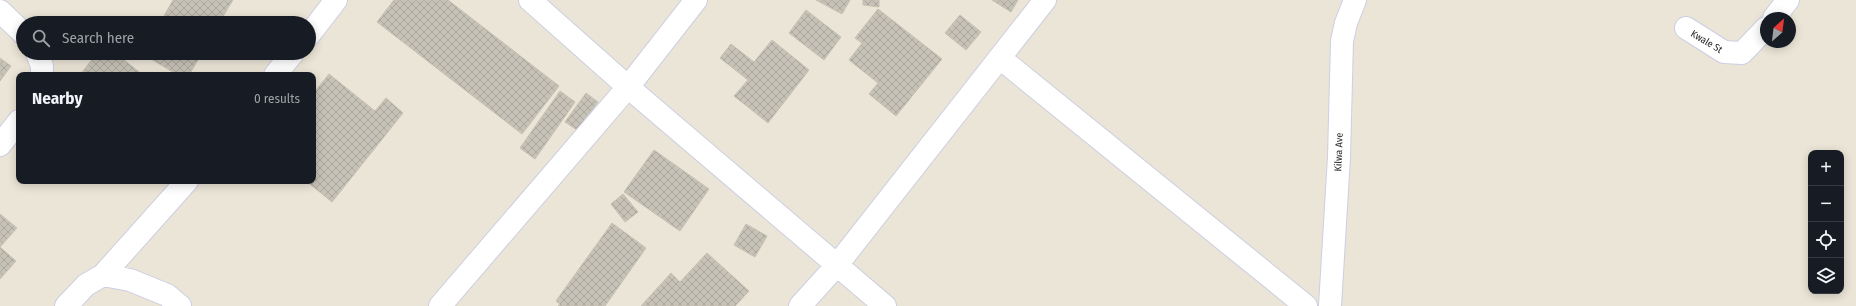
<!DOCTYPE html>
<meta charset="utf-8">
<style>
:root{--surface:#171b24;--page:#20242c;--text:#f1f3f6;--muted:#9ea1a6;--line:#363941}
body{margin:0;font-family:"Fira Sans Condensed",sans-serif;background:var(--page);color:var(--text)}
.controls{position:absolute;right:12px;bottom:12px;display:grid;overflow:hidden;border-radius:8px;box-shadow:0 2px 10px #0003}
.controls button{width:36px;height:36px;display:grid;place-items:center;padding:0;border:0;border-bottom:1px solid var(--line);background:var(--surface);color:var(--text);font:20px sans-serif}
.compass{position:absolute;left:1760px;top:12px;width:36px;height:36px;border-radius:50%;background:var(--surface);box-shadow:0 2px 10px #0003;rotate:28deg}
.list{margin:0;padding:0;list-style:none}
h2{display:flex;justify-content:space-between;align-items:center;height:52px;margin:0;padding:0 16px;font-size:17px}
h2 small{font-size:13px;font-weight:400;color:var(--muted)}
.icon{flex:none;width:22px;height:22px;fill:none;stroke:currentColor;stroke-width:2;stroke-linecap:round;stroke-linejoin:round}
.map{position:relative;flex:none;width:1856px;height:306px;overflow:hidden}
.search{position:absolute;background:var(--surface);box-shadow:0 2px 10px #0003;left:16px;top:16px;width:300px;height:44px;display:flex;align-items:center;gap:10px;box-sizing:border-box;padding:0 14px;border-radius:22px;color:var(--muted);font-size:15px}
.panel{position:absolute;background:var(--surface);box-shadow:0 2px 10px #0003;left:16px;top:72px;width:300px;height:112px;border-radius:8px}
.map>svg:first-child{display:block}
.building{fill:url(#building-cross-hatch);stroke:#c6c1b1}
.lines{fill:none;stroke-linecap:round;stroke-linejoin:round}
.street-casing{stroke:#cdcee2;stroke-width:24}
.street{stroke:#fff;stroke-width:22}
.labels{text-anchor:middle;stroke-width:3;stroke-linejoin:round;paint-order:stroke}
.street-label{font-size:10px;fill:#272727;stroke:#fff}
</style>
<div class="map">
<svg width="1856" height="306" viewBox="0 0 1856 306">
<defs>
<pattern id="building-cross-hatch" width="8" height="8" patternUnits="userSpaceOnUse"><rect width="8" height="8" fill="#c6c2b7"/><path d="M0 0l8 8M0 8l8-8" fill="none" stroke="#aaa79d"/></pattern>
</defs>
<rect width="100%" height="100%" fill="#ebe5d7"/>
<path class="building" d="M 173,0 L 233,0 L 219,23 L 160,23 Z
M 394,0 L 448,0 L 559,86 L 522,134 L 377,22 Z
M 816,0 L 850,0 L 842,14 Z
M 863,0 L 879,0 L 879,7 L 863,5 Z
M 992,0 L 1018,0 L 1011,12 Z
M 878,9 L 942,59 L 896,116 L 869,94 L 878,83 L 849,60 L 862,43 L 855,38 Z
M 806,10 L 841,37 L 824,60 L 789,33 Z
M 960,15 L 981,32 L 966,50 L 945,33 Z
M 772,40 L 809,70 L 768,123 L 734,96 L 748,80 L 720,58 L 731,44 L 754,62 Z
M 97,53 L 115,53 L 143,75 L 80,75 Z
M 147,53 L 202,53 L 189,75 L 178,75 L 146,56 Z
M 0,58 L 11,66 L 0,81 Z
M 329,74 L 375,111 L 386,98 L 403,113 L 332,202 L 306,181 L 313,181 L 313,94 Z
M 560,91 L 575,102 L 535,159 L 520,148 Z
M 586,93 L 598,102 L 577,130 L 565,122 Z
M 654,150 L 709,189 L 680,231 L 624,192 Z
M 623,194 L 638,212 L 625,222 L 611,204 Z
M 0,214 L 17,228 L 0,247 L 16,261 L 0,279 Z
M 612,223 L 646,248 L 605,306 L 558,306 L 560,304 L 556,301 Z
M 746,224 L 767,236 L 755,257 L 734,245 Z
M 707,253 L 749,291 L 735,306 L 641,306 L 671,273 L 680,282 Z"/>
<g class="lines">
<defs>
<path id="street" d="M 530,0 L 628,87 L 885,306
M 0,11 L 23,33
M 1774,18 L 1788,0
M 1686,28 L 1724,52 L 1742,53 L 1766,28
M 309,35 L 336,0
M 37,53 L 42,66 L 42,75
M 1000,58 L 1306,306
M 275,75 L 293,53
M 0,145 L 19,121
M 103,275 L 187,181
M 66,306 L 86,285 L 103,275 L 130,280 L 167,295 L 180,306
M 440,306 L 628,87 L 696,0
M 800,306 L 837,265 L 1045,0
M 1330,306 L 1339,157 L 1342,41 L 1346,23 L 1355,0"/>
</defs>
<use href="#street" class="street-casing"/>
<use href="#street" class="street"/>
</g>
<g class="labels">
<g class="street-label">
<text transform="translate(1707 41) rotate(31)" y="4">Kwale St</text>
<text transform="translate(1338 152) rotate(-88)" y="4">Kilwa Ave</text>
</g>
</g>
</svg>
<div class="controls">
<button>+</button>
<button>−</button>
<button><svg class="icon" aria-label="locate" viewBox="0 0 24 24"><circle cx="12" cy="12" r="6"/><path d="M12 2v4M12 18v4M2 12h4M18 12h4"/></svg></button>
<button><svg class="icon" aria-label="layers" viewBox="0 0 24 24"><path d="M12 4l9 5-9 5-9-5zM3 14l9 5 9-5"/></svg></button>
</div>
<svg class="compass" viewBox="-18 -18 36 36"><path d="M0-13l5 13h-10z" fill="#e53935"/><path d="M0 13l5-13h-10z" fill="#9ea1a6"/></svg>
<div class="search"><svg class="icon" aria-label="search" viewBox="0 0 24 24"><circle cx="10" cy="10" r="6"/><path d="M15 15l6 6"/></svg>Search here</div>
<section class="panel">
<h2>Nearby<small>0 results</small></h2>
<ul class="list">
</ul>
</section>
</div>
